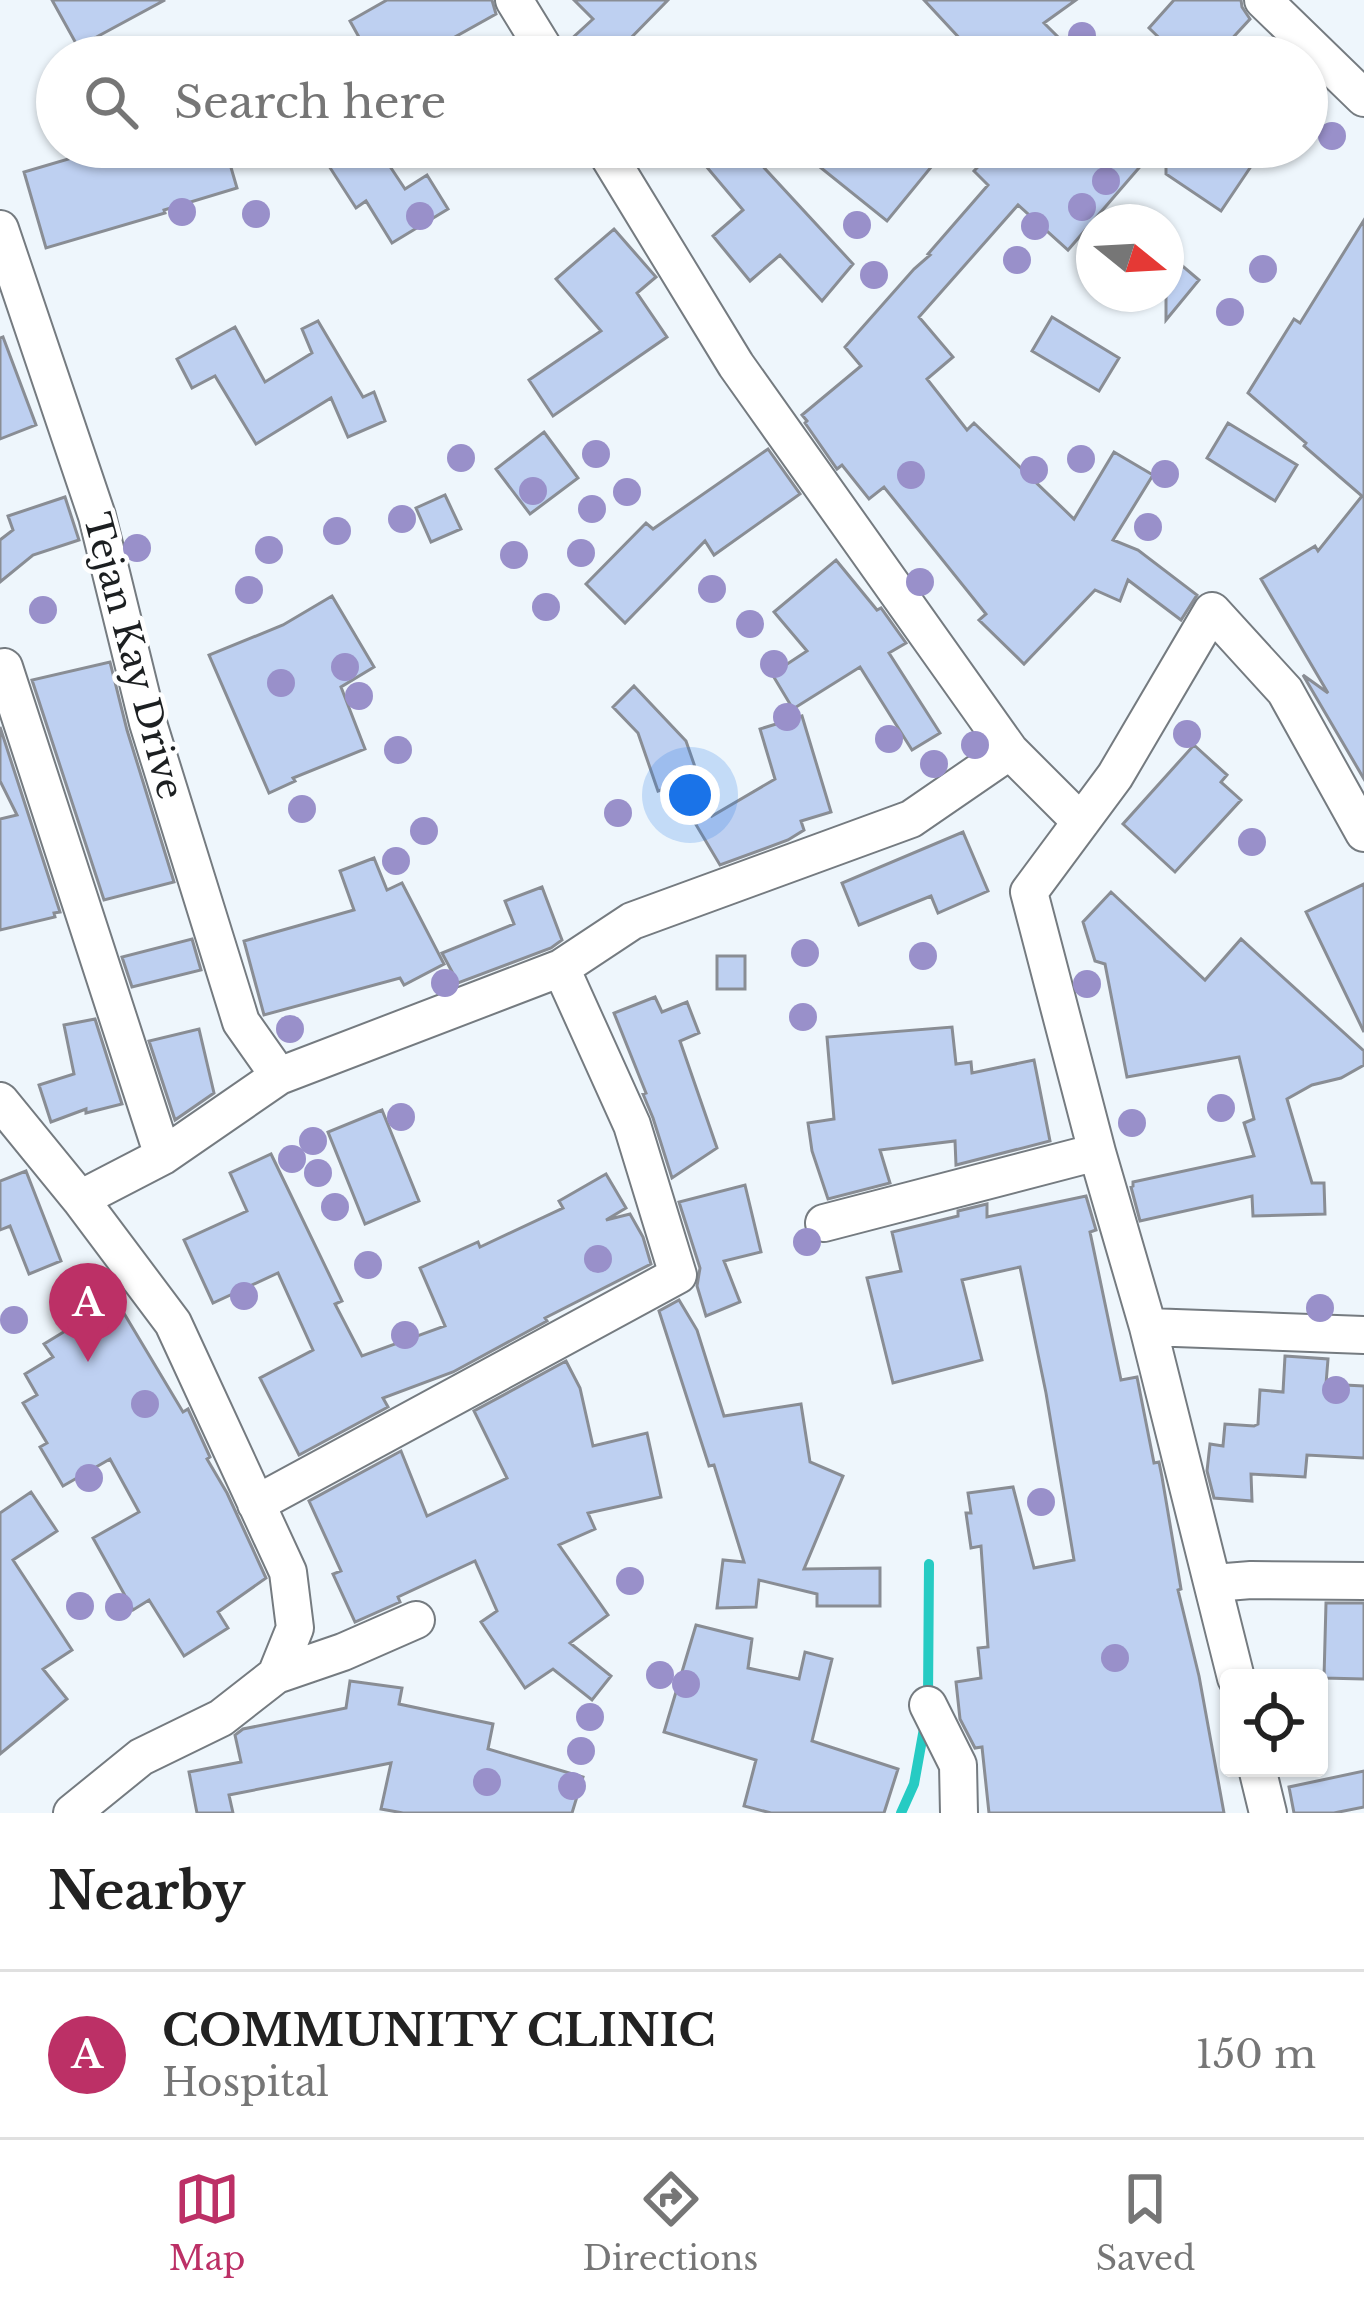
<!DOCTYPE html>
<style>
:root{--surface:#fff;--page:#f2f2f2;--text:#222;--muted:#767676;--line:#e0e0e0;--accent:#bc3066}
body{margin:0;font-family:"Libre Baskerville",serif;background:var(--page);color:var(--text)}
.controls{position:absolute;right:36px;bottom:36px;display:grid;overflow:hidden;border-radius:12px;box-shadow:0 3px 9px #0004}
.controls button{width:108px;height:108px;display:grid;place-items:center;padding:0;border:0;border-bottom:3px solid var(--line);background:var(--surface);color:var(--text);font:60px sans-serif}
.compass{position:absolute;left:1076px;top:204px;width:108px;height:108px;border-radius:50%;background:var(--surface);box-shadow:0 3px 9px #0004;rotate:108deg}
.you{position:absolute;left:690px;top:795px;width:42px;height:42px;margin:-30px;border:9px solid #fff;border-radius:50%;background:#1a73e8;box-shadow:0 0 0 18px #1a73e833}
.badge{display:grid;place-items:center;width:78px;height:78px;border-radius:50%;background:var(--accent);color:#fff;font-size:39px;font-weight:700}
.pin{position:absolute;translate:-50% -99px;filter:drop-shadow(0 3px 6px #0008)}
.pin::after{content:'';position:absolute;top:63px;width:42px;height:36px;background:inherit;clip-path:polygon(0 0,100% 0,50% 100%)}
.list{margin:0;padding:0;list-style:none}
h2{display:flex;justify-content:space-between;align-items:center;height:156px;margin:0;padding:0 48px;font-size:51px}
h2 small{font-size:39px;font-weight:400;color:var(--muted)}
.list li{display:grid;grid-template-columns:78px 1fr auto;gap:36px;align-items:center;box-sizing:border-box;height:168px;padding:0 48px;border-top:3px solid var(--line)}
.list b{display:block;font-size:45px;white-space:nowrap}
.list p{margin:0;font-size:39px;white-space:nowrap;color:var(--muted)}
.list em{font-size:39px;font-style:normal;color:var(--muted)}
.icon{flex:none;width:66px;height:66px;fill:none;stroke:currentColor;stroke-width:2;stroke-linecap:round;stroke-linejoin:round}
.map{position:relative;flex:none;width:1364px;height:1813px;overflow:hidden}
.search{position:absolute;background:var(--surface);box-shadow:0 3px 9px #0004;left:36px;right:36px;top:36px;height:132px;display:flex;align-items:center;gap:30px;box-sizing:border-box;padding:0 42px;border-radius:66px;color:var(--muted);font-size:45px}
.sheet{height:324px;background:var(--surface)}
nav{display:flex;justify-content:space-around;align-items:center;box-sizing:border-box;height:168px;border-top:3px solid var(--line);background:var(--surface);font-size:33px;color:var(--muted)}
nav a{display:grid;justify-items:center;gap:6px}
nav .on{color:var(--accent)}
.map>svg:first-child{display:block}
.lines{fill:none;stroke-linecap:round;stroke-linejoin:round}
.stream{stroke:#26cbc3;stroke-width:10}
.building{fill:#bed0f1;stroke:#898d94;stroke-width:3}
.street-casing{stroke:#757b80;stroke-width:40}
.street{stroke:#fff;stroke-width:36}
.tree{fill:#9990ca}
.labels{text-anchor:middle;stroke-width:9;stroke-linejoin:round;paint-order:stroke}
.street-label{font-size:36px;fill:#1c1f21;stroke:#fff}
</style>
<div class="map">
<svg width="1364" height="1813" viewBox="0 0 1364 1813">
<rect width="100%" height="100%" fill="#eef6fc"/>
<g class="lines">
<path class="stream" d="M 928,1699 L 929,1564
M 901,1813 L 914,1784 L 925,1723"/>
</g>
<path class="building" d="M 52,0 L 165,0 L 78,47 Z
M 387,0 L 492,0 L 496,14 L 419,57 L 370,57 L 350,21 Z
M 574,0 L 668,0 L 622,47 L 618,42 L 601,57 L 571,57 L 567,43 L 593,19 Z
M 924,0 L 1076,0 L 1044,23 L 1058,37 L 1036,57 L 977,57 Z
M 1174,0 L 1241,0 L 1242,7 L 1250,19 L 1215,57 L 1179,57 L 1149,28 Z
M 109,147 L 146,147 L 149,158 L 185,147 L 225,147 L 237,188 L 164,210 L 165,213 L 46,248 L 24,172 Z
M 352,147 L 377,147 L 405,189 L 427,175 L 448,209 L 392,243 L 366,201 L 356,208 L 327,163 Z
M 726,147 L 745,147 L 853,264 L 822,301 L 780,255 L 750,281 L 713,236 L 743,210 L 705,165 Z
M 795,147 L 909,147 L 932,166 L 887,221 Z
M 997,147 L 1157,147 L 1068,250 L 1018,205 L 919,317 L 953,357 L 927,379 L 967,430 L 974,423 L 1074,519 L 1114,452 L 1153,475 L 1113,540 L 1138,550 L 1197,595 L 1181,620 L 1128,580 L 1120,601 L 1095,590 L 1024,664 L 979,620 L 986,614 L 884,487 L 869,499 L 842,465 L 837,469 L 805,423 L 807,421 L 802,415 L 861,366 L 845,347 L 914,269 L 930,255 L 928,254 L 988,185 L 974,171 Z
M 1166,147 L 1264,147 L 1221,211 L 1166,174 Z
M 1364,220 L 1364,779 L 1303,675 L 1328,693 L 1261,579 L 1315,546 L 1318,551 L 1362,496 L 1304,446 L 1306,443 L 1248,393 L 1294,319 L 1300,323 Z
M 614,229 L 656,277 L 637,293 L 667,337 L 553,416 L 529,380 L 601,331 L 556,279 Z
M 1166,252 L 1199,280 L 1166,320 Z
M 1052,317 L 1119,358 L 1099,391 L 1032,351 Z
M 318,321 L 363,397 L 374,392 L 385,421 L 348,437 L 331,398 L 256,444 L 215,376 L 192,388 L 177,359 L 235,327 L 265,382 L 312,353 L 302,329 Z
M 3,337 L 36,425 L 0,439 L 0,338 Z
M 1228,423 L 1297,465 L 1275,501 L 1207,458 Z
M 544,432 L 578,478 L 530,514 L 496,469 Z
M 768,449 L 800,494 L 714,555 L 705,541 L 625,623 L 586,584 L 646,523 L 653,529 Z
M 445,495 L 461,529 L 431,542 L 416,508 Z
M 65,497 L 79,540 L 33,555 L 0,582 L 0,540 L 13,530 L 8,516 Z
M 836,560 L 877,610 L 881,608 L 906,643 L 889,653 L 940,733 L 912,750 L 860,667 L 793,709 L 772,674 L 807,651 L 774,612 Z
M 332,596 L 374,667 L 341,687 L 365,749 L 293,778 L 295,781 L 269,793 L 209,655 L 283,625 Z
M 110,662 L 127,730 L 174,882 L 104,900 L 32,680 Z
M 634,686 L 686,741 L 712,816 L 775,779 L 760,729 L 802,716 L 831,812 L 801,821 L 804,830 L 788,840 L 720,865 L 673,786 L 658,791 L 638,733 L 613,707 Z
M 0,727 L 60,912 L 54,913 L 55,917 L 0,930 L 0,819 L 17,815 L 0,781 Z
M 1194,745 L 1227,775 L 1221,782 L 1241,800 L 1175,872 L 1123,824 Z
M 963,832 L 988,891 L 938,913 L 931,896 L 859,925 L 842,883 Z
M 374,858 L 387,890 L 402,883 L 444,964 L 404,985 L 400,978 L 264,1015 L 244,941 L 354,910 L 340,871 Z
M 1364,884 L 1364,1032 L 1306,912 Z
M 542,887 L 562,940 L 551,948 L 458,983 L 442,953 L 514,924 L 505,901 Z
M 1111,892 L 1205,980 L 1241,939 L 1364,1051 L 1364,1065 L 1341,1078 L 1312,1085 L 1287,1099 L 1312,1183 L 1324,1183 L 1325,1214 L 1253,1216 L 1252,1196 L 1140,1221 L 1131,1187 L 1133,1186 L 1133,1182 L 1254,1156 L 1244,1123 L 1254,1119 L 1239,1057 L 1127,1077 L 1105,964 L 1095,961 L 1083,922 Z
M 192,939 L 201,970 L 132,987 L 122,957 Z
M 717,956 L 745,956 L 745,989 L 717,989 Z
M 655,997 L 662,1012 L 687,1002 L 699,1033 L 680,1041 L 717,1148 L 672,1178 L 653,1118 L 643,1094 L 646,1093 L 614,1013 Z
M 95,1019 L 122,1104 L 86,1113 L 86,1109 L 51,1122 L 39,1085 L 74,1074 L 64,1025 Z
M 952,1027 L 956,1064 L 971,1062 L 972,1073 L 1034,1060 L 1050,1141 L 956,1165 L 955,1141 L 880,1150 L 890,1183 L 828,1199 L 812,1151 L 808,1123 L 834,1119 L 827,1037 Z
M 199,1029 L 214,1093 L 175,1120 L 149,1041 Z
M 382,1110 L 419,1201 L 365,1224 L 328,1132 Z
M 271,1154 L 342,1301 L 335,1304 L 362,1356 L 445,1326 L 420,1268 L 478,1242 L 480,1247 L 563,1208 L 559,1201 L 606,1174 L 626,1208 L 606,1220 L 630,1214 L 643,1237 L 651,1264 L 545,1318 L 547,1321 L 453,1372 L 383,1398 L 388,1407 L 299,1455 L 260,1378 L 313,1350 L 278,1273 L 213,1303 L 184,1240 L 247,1211 L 230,1173 Z
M 26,1171 L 61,1261 L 29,1274 L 10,1226 L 0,1230 L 0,1181 Z
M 745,1185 L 761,1252 L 724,1261 L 740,1302 L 706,1316 L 697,1286 L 700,1268 L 679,1202 Z
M 1086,1196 L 1096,1230 L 1090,1232 L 1121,1380 L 1137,1377 L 1154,1463 L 1159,1462 L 1162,1477 L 1181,1589 L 1178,1590 L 1199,1676 L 1224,1813 L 989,1813 L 982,1747 L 975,1748 L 960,1719 L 956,1682 L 981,1678 L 978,1648 L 988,1647 L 981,1546 L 971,1548 L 966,1513 L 971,1513 L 968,1493 L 1013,1487 L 1034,1568 L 1074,1560 L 1046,1393 L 1020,1267 L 962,1280 L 982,1360 L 893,1383 L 867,1278 L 901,1271 L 892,1232 L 958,1216 L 958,1211 L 987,1204 L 987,1217 Z
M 116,1300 L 183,1412 L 188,1409 L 210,1457 L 207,1459 L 227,1493 L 266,1578 L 218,1612 L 228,1628 L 184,1656 L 149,1600 L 133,1610 L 93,1538 L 139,1512 L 110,1459 L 63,1486 L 40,1447 L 47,1443 L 23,1403 L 37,1395 L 25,1374 L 53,1357 L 44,1344 Z
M 679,1300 L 697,1330 L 724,1416 L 801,1404 L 810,1462 L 843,1476 L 804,1569 L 880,1568 L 880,1606 L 817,1606 L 817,1594 L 759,1580 L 756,1607 L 717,1608 L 723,1560 L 744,1562 L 714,1465 L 709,1466 L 659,1311 Z
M 1285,1356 L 1328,1359 L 1326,1384 L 1364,1386 L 1364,1458 L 1307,1455 L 1305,1477 L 1251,1474 L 1252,1501 L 1214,1498 L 1207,1471 L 1210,1444 L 1223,1446 L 1225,1424 L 1254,1426 L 1258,1424 L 1260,1390 L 1283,1392 Z
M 566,1361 L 580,1388 L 593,1446 L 647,1433 L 661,1497 L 588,1513 L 595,1529 L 559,1545 L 608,1615 L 570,1643 L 611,1676 L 592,1700 L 553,1669 L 525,1688 L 481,1622 L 497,1611 L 475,1561 L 398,1597 L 400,1602 L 355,1622 L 333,1574 L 341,1571 L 309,1501 L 401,1451 L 427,1516 L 507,1478 L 474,1411 Z
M 31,1492 L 57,1531 L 13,1560 L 72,1650 L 43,1669 L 67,1699 L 0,1754 L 0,1513 Z
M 1326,1603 L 1364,1603 L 1364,1679 L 1324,1678 Z
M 696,1625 L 752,1639 L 748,1668 L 799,1679 L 805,1652 L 832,1659 L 812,1741 L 898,1769 L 884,1813 L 771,1813 L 744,1806 L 756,1760 L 664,1732 Z
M 350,1681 L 402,1688 L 399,1704 L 493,1724 L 488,1749 L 583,1777 L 572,1813 L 403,1813 L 381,1809 L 391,1763 L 229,1795 L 233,1813 L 197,1813 L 189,1772 L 241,1762 L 235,1735 L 243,1729 L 346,1708 Z
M 1364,1771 L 1364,1807 L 1334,1813 L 1294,1813 L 1289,1787 Z"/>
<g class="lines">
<defs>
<path id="street" d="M 514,0 L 549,57
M 1263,0 L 1364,98
M 603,147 L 736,365 L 1010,751 L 1081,822
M 0,229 L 97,516 L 148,723 L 241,1022 L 279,1076
M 4,667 L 163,1156
M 1364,833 L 1285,691 L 1212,611 L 1115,776 L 1029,892 L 1097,1152 L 1148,1327 L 1364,1335
M 0,1101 L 80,1199 L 173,1323 L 288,1572 L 295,1628 L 276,1675 L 221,1718 L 141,1757 L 72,1813
M 80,1199 L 163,1156 L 279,1076 L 561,968 L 632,921 L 911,819 L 1010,751
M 824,1223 L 1097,1152
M 1148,1327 L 1236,1678
M 256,1504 L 678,1275 L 632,1125 L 561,968
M 1214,1583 L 1251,1580 L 1364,1581
M 276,1675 L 343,1652 L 416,1620
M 928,1705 L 958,1765 L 959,1813
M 1257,1768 L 1268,1813"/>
</defs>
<use href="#street" class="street-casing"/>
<use href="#street" class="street"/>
</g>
<g class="tree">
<circle cx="1082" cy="36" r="14"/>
<circle cx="1332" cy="136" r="14"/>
<circle cx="1106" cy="181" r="14"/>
<circle cx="1082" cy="207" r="14"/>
<circle cx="182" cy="212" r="14"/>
<circle cx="256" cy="214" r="14"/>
<circle cx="420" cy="216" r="14"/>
<circle cx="857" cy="225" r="14"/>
<circle cx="1035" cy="226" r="14"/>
<circle cx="1017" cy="260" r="14"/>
<circle cx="1263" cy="269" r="14"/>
<circle cx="874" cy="275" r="14"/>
<circle cx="1230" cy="312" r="14"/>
<circle cx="596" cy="454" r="14"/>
<circle cx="461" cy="458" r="14"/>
<circle cx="1081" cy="459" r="14"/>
<circle cx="1034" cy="470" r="14"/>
<circle cx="1165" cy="474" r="14"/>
<circle cx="911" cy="475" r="14"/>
<circle cx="533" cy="491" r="14"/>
<circle cx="627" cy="492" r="14"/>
<circle cx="592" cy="509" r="14"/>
<circle cx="402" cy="519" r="14"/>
<circle cx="1148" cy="527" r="14"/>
<circle cx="337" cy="531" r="14"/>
<circle cx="137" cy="548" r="14"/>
<circle cx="269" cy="550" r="14"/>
<circle cx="581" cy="553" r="14"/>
<circle cx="514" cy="555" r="14"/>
<circle cx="920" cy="582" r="14"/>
<circle cx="712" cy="589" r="14"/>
<circle cx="249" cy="590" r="14"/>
<circle cx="546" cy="607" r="14"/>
<circle cx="43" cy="610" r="14"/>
<circle cx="750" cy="624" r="14"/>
<circle cx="774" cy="664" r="14"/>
<circle cx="345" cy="667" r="14"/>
<circle cx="281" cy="683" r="14"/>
<circle cx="359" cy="696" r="14"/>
<circle cx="787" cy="717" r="14"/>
<circle cx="1187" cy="734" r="14"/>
<circle cx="889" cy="739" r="14"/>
<circle cx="975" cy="745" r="14"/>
<circle cx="398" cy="750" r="14"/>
<circle cx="934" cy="764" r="14"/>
<circle cx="302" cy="809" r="14"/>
<circle cx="618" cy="813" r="14"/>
<circle cx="424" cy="831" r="14"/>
<circle cx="1252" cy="842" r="14"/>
<circle cx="396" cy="861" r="14"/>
<circle cx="805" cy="953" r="14"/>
<circle cx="923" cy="956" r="14"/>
<circle cx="445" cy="983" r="14"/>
<circle cx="1087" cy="984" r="14"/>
<circle cx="803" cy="1017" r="14"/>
<circle cx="290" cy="1029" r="14"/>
<circle cx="1221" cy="1108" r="14"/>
<circle cx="401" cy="1117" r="14"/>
<circle cx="1132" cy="1123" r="14"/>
<circle cx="313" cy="1141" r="14"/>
<circle cx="292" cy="1159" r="14"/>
<circle cx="318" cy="1173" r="14"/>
<circle cx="335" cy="1207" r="14"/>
<circle cx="807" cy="1242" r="14"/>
<circle cx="598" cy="1259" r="14"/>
<circle cx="368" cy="1265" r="14"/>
<circle cx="244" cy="1296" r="14"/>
<circle cx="1320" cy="1308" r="14"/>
<circle cx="14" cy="1320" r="14"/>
<circle cx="405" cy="1335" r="14"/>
<circle cx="1336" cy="1390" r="14"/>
<circle cx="145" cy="1404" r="14"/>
<circle cx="89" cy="1478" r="14"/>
<circle cx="1041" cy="1502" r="14"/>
<circle cx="630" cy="1581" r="14"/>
<circle cx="80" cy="1606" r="14"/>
<circle cx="119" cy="1607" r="14"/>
<circle cx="1115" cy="1658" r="14"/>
<circle cx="660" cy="1675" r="14"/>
<circle cx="686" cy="1684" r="14"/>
<circle cx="590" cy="1717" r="14"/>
<circle cx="581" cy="1751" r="14"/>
<circle cx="487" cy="1782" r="14"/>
<circle cx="572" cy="1786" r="14"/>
</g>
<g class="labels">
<g class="street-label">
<text transform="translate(134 656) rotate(75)" y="13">Tejan Kay Drive</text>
</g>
</g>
</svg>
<div class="controls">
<button><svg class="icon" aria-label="locate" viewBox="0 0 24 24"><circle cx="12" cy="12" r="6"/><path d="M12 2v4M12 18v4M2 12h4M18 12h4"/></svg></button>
</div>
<svg class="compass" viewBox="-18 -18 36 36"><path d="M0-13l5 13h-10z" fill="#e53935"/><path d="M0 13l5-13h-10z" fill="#767676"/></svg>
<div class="you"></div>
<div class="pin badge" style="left:88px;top:1362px">A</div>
<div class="search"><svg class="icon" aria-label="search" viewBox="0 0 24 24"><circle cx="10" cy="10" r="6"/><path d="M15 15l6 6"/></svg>Search here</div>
</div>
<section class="sheet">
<h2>Nearby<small></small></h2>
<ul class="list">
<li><span class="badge">A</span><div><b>COMMUNITY CLINIC</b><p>Hospital</p></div><em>150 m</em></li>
</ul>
</section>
<nav>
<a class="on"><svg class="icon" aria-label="map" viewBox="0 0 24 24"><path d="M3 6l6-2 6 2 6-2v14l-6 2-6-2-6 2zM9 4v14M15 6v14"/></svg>Map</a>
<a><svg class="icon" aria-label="directions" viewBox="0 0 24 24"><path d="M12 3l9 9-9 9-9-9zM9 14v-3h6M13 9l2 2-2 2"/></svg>Directions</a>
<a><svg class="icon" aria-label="saved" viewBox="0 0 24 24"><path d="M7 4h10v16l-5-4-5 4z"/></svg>Saved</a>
</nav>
